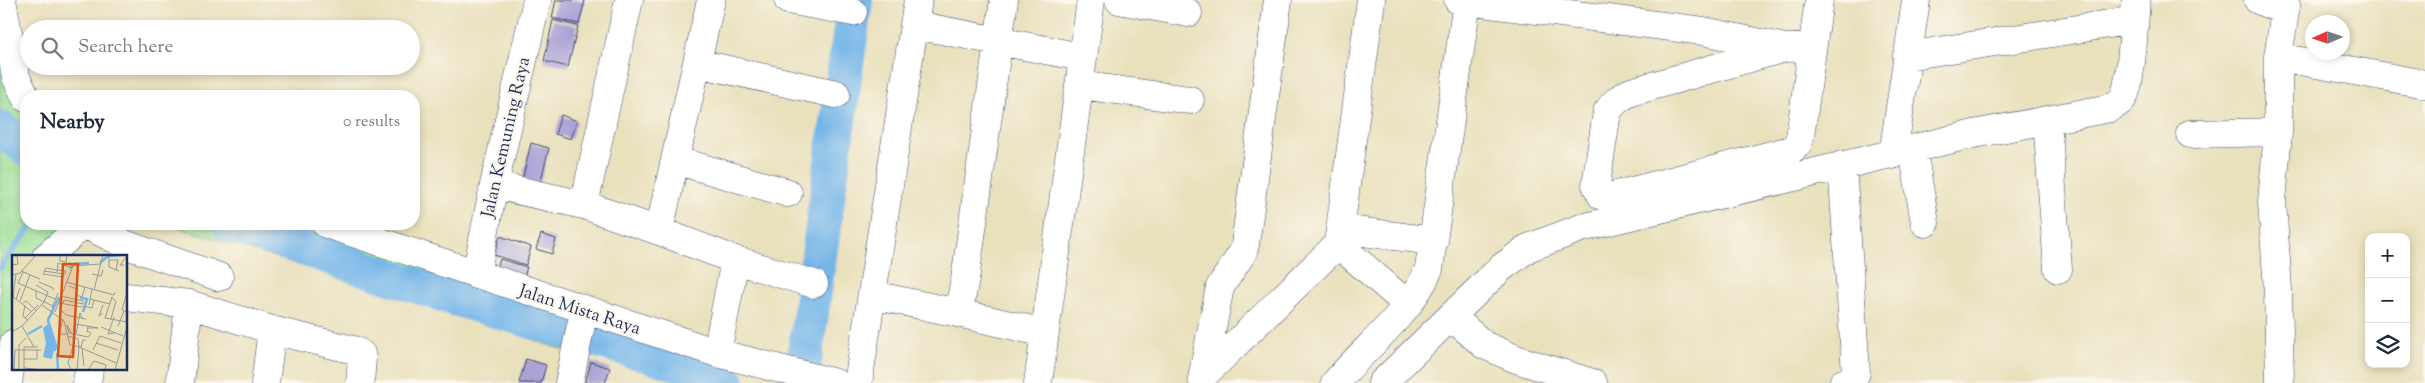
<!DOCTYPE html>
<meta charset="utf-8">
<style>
:root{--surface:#fff;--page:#f6f6f7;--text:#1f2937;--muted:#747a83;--line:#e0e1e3}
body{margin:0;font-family:"Sorts Mill Goudy",serif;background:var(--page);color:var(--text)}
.controls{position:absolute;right:15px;bottom:15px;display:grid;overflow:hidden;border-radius:10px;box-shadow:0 2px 8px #0003}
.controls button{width:45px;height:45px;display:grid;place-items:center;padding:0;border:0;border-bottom:1px solid var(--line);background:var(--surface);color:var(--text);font:25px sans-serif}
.compass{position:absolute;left:2305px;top:15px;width:45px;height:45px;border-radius:50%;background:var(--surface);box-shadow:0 2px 8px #0003;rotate:267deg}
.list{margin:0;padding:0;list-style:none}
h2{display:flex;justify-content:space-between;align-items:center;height:65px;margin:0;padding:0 20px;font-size:21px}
h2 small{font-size:16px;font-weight:400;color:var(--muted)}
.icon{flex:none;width:28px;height:28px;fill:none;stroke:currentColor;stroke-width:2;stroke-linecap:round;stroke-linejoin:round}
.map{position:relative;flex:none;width:2425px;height:383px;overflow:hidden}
.search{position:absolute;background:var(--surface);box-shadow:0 2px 8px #0003;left:20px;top:20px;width:400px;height:55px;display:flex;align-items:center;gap:12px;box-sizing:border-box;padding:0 18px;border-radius:28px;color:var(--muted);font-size:19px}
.panel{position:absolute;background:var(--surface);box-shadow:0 2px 8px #0003;left:20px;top:90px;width:400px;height:140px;border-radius:20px}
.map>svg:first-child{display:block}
.green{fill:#9cdf96;stroke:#5c877a}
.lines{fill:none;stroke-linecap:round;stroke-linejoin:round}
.stream{stroke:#74b6e9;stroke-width:6}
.river{stroke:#74b6e9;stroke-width:36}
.building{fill:#aba2d5}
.minor-casing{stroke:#3a4a6c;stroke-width:29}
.minor{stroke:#fff;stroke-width:28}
.labels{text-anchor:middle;stroke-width:4.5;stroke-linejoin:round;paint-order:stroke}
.street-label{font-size:18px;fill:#1b2f5e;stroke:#fbf7ec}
.inset-river{fill:none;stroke:#74b6e9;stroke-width:2.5}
.inset-road{fill:none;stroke:#979996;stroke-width:1}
.view{fill:#d45514;fill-opacity:0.15;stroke:#d45514;stroke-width:2.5}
.inset-edge{fill:none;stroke:#1b2f5e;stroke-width:2.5}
</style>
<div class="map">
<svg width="2425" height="383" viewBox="0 0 2425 383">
<rect width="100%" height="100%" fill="#fbf7ec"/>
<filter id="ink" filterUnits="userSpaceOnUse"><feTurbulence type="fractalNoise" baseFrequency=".02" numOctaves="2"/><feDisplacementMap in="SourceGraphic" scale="10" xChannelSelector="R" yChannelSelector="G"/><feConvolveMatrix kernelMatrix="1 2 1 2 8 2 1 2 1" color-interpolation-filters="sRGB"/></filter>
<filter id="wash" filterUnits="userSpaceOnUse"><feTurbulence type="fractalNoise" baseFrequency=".0096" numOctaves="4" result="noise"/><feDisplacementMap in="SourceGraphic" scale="20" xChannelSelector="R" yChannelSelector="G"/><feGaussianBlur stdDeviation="1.12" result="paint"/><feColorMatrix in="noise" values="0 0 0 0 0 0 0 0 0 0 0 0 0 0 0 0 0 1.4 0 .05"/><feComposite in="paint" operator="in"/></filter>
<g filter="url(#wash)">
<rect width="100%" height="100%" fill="#e9e0bc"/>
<path class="green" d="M 0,0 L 26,98 L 26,224 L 132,224 L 127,245 L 84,224 L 46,257 L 14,257 L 14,343 L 0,383 Z
M 167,224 L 326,224 L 584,310 L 575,354 L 451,312 Z"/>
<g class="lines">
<path class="stream" d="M 0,268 L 33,224"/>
<path class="river" d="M 0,128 L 26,148
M 230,224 L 454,298 L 694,368 L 727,383
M 801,383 L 855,0"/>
</g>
<g id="blocks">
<path class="building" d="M 556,0 L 585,0 L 579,24 L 552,18 Z
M 553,20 L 578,26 L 568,67 L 544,61 Z
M 561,115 L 577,121 L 571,139 L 555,134 Z
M 531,143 L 549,148 L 540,184 L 522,180 Z
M 541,234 L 556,239 L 552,254 L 536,249 Z
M 500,236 L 531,247 L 526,265 L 494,255 Z
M 500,259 L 527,267 L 521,287 L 494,279 Z
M 526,359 L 546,365 L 541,383 L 519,383 Z
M 591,362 L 610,368 L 605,383 L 585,383 Z"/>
</g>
</g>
<g filter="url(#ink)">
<use href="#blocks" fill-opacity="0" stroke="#3a4a6c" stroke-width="1"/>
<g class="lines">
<defs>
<path id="minor" d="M 2,0 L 16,77 L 26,98
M 788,0 L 853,12
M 1004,0 L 965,280 L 958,313 L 1045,333
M 1119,0 L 1188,13
M 1458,0 L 1703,31 L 1780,47
M 2258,0 L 2272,6 L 2286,5 L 2278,57 L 2425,84
M 915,25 L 1082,57
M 1812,47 L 1785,48 L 1631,92 C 1620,97 1614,102 1607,112 L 1596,185 L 1602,196 L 1609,197 L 1791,150 L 1797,145 L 1800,137 L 1819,0
M 1907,56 L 2134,20
M 2278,57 L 2278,132 L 2272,202 L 2278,290 L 2280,383
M 697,63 L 836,94
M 1079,85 L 1190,100
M 2047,120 L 2058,269
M 2190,134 L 2278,132
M 1913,150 L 1925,223
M 1893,155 L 1916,0
M 675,160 L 788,193
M 1842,165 L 1856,373 L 1851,381 L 1843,383
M 494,185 L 584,205 L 659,231 L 735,260 L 814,284
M 584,205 L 629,0
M 84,224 L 127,245 L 219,277
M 326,224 L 717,353 L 836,383
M 1340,229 L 1434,241
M 659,231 L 711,0
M 1338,244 L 1408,305
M 46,257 L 84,224
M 476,275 L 494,185 L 537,0
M 873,295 L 958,313
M 126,297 L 189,304 L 272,330 L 354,350 L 361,354 L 362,358 L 360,383
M 1452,317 L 1484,345 L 1516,359 L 1593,383
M 717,353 L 735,260
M 1203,376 L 1338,244 L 1371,0
M 1202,379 L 1220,287 L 1243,252 L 1245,245 L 1278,0
M 8,383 L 14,343
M 87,383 L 89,369
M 180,383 L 189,304
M 265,383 L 272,330
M 569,383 L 584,310
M 858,383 L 918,0
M 1038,383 L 1091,0
M 1335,383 C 1366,346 1410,314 1429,269 L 1467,1
M 1382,383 L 1501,268 L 1528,248 L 1581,228 L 1974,134 L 2110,108 C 2115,105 2120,103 2123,98 C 2132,83 2134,21 2136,0"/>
</defs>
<use href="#minor" class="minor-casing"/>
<use href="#minor" class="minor"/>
</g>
</g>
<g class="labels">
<g class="street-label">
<text transform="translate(505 137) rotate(-77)" y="6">Jalan Kemuning Raya</text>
<text transform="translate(580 309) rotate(18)" y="6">Jalan Mista Raya</text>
</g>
</g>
<g transform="translate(12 255)">
<rect width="115" height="115" fill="#e9e0bc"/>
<path d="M 36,69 L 43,91 L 40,104 L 31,102 L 34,88 L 31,73 Z" fill="#74b6e9"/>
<path class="inset-river" d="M 88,8 L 96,1 L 109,0M 58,13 L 62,9 L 77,8M 68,43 L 75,44 L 71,57M 40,58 L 36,65 L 45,94M 16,79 L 30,71M 43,96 L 36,65 L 47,42M 45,98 L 46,115"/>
<path class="inset-road" d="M 48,0 L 48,6 L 54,7 L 55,0M 97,0 L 97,12 L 107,16M 97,5 L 106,5 L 104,15M 0,10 L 6,9 L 5,0M 112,10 L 108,10 L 115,1M 34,13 L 45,15 L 54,16 L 51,22 L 31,19 ZM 9,16 L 28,24M 32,16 L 52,19M 11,17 L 6,28 L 43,44M 45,17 L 46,8 L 60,13M 4,19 L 1,42 L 4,44M 80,19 L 89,21 L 91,15M 0,20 L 8,18 L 24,0M 27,27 L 41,33 L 41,35M 54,27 L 102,40 L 103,37M 24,30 L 36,37 L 32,47M 57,31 L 65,34 L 63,42M 8,33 L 4,44 L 20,57M 82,35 L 91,0M 24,36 L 24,43 L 41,51M 115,37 L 110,55 L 115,57M 64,40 L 70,42 L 73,32M 49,41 L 71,46 L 71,49M 78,44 L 98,49M 8,46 L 18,20M 103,46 L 100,42 L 93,63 L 115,67M 11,48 L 14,46 L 25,56M 47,48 L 70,52M 51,49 L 52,45 L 71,49M 13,50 L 11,61 L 16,66M 30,50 L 52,66 L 58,90 L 69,92 L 71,85 L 74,85M 77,50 L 80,34M 91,50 L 87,61 L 91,58M 71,51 L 80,53 L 82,45M 40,53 L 46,38M 49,55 L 54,60 L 74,64M 43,57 L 61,11 L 88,9M 13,63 L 26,50M 51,64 L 47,79 L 56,79M 99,64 L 104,46M 62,69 L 76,71 L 75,77M 10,71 L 22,92M 106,71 L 112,56M 89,72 L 111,81M 76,73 L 86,73 L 76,71M 0,77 L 11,70 L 32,47M 102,78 L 96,79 L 102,62M 60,79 L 55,70 L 57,78 L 76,82 L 79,78 L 75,76M 64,79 L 68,58 L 70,63M 56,81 L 66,84 L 67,91M 84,88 L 106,95M 67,92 L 104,108M 70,93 L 72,111M 81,95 L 88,81 L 109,88M 12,104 L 25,104 L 25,95M 12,113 L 32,115M 2,115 L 3,95 L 29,95M 7,115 L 7,90 L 14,83M 12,115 L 12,92 L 26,92M 59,115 L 56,108 L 61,91M 65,115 L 67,92M 76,115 L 82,106 L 94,110 L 93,115M 103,115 L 115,72"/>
<path class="view" d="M 51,9 L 66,9 L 61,102 L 46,101 Z"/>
<rect width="115" height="115" class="inset-edge"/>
</g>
</svg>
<div class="controls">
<button>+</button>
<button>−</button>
<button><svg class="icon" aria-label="layers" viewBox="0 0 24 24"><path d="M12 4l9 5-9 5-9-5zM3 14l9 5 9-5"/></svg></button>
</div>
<svg class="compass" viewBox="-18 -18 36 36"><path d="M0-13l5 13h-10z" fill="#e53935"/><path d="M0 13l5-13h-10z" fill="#747a83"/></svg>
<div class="search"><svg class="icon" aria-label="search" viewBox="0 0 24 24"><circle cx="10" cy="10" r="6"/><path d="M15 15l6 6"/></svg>Search here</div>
<section class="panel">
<h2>Nearby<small>0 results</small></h2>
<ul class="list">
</ul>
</section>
</div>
